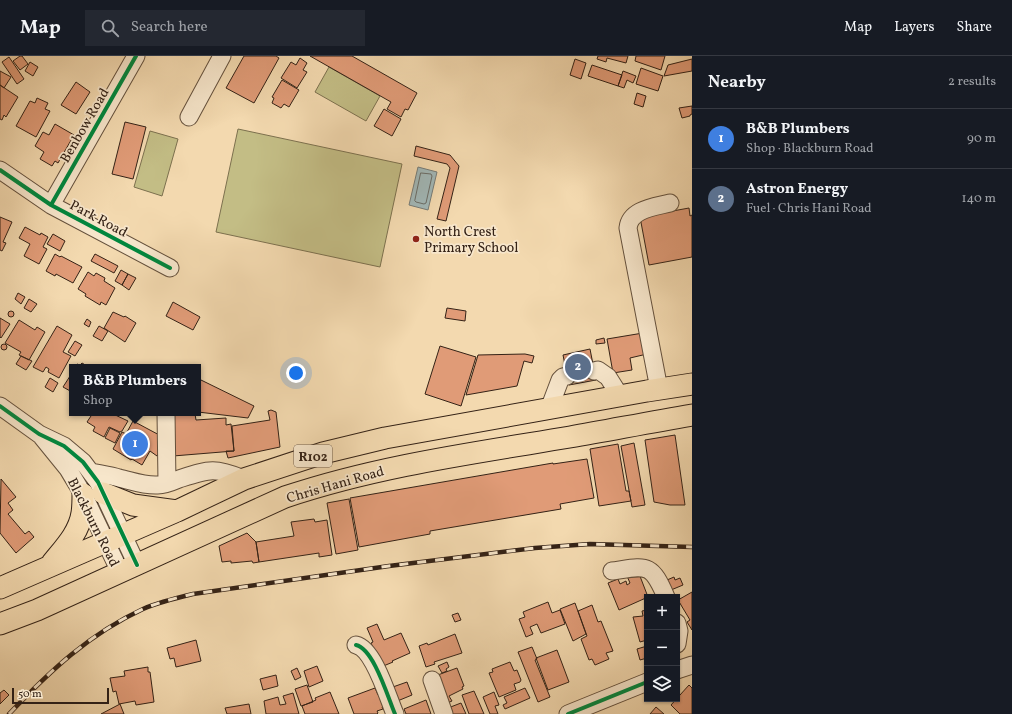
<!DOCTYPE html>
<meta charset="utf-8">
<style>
:root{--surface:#171b24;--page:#242831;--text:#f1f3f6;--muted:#9ea1a6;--line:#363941;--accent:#b45309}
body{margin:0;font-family:Vollkorn,serif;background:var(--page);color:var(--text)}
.controls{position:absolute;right:12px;bottom:12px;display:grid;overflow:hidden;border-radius:0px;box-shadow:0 1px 3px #0004}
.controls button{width:36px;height:36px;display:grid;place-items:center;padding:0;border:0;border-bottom:1px solid var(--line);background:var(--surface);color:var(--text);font:20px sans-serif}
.scale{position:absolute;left:12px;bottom:10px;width:97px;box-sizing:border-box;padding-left:4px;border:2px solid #342216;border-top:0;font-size:11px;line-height:14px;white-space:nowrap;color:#342216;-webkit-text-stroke:3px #f7e6cb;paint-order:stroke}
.you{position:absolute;left:296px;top:317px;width:14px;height:14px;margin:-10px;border:3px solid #fff;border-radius:50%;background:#1a73e8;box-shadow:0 0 0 6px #1a73e833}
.badge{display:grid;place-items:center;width:26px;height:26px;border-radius:50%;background:var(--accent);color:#fff;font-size:13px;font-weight:700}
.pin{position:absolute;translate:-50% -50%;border:2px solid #fff;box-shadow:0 1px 4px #0006}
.popup{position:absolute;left:69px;top:308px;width:132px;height:52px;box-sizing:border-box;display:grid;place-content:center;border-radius:0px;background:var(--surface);filter:drop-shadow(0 1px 3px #0005);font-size:13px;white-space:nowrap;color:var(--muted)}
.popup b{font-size:15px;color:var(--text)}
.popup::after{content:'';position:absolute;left:50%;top:100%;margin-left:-8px;border:8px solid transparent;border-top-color:var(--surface)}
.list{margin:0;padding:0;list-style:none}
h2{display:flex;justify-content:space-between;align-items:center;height:52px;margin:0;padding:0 16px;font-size:17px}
h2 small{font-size:13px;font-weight:400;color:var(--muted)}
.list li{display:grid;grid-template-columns:26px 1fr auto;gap:12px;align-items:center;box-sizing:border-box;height:60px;padding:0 16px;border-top:1px solid var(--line)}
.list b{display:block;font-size:15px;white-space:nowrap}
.list p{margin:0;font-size:13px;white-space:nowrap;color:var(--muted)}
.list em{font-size:13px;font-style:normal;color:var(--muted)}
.icon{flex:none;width:22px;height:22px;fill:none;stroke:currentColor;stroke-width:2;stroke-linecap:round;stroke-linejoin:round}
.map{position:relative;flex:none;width:692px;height:658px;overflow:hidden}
header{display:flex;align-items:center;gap:24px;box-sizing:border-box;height:56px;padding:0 20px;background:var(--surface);border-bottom:1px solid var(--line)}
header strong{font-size:19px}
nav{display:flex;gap:22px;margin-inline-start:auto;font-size:14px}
.search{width:280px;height:36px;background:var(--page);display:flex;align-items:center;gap:10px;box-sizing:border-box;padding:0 14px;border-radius:0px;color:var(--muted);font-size:15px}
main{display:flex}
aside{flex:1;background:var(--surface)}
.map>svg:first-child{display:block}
.green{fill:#c3bd85;stroke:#7c704e}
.water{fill:#a1b7b7;stroke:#757b77}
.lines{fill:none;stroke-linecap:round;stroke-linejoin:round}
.shore{stroke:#6a6c66;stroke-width:1}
.building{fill:#e09b77;stroke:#342216}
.minor-tunnel{stroke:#cdb490;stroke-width:17;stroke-dasharray:17 8;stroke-linecap:butt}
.minor-casing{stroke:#64503c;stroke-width:19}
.major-casing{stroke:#342216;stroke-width:23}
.minor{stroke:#f7e6cb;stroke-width:17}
.major{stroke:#f3d9af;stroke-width:21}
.rail-casing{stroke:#342216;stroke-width:4.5}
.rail{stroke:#f7e6cb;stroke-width:3;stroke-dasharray:9;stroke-linecap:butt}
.cycleway-casing{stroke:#f7e6cb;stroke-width:6}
.cycleway{stroke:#00873e;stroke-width:4}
.poi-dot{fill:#8f2418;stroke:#f7e6cb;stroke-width:1.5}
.labels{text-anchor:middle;stroke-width:3.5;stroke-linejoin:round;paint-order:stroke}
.shield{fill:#f7e6cb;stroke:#6e5d4c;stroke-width:1}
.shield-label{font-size:13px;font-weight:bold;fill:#342216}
.street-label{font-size:14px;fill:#342216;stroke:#f7e6cb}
.poi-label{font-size:14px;fill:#342216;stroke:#f7e6cb;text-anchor:start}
</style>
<header>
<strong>Map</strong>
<div class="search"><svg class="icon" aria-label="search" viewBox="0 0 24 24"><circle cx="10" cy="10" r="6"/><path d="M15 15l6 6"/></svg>Search here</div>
<nav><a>Map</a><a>Layers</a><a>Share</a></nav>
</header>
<main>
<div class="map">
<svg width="692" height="658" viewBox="0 0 692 658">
<rect width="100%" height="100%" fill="#f3d9af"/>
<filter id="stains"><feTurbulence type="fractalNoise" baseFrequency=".005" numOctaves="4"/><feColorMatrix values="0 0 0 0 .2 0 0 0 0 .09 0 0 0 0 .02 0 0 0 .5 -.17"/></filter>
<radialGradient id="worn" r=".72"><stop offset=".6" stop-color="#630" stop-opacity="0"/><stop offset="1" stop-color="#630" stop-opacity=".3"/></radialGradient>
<path class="green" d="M 329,11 L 380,40 L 366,65 L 315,36 Z
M 238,73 L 402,108 L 380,211 L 216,176 Z
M 150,75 L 178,83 L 162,140 L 134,131 Z"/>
<path class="water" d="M 418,111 L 437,116 L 428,154 L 409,149 Z"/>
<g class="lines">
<path class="shore" d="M 421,117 L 431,118 L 432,120 L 426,147 L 424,148 L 416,146 L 415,145 Z"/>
</g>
<path class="building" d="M 20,0 L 22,0 L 28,8 L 20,14 L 13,5 Z
M 244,0 L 276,0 L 279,2 L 254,47 L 226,32 Z
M 310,0 L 352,0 L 417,37 L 408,54 L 405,53 L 401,61 L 387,53 L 391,46 Z
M 598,0 L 628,0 L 626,7 L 607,2 L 606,6 L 597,3 Z
M 636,0 L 665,0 L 661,14 L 635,5 Z
M 9,1 L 24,23 L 17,28 L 2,6 Z
M 300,2 L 307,7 L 303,14 L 307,16 L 297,32 L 281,22 L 291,6 L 296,9 Z
M 575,3 L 586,7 L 581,23 L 570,19 Z
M 692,3 L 692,15 L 664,20 L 668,9 Z
M 30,6 L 38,11 L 33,20 L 25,15 Z
M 592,9 L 622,19 L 618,30 L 588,20 Z
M 641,12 L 663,20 L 658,35 L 636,28 Z
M 0,15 L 11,21 L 4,32 L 0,29 Z
M 623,15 L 636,20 L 633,27 L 627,24 L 624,32 L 618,30 Z
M 282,24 L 299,34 L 289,51 L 284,48 L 281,52 L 272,47 L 274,42 L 272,41 Z
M 76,26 L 90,36 L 76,58 L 61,49 Z
M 0,29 L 18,41 L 6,61 L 4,59 L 2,64 L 0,63 Z
M 637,37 L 646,40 L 643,51 L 634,48 Z
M 37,42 L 48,47 L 45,53 L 50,55 L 36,81 L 16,70 L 30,45 L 35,47 Z
M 692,50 L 692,58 L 690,59 L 690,60 L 682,62 L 679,52 Z
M 384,53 L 401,63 L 392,80 L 374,70 Z
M 125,66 L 146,71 L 133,123 L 112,118 Z
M 55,68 L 74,79 L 58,107 L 55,105 L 52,110 L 40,103 L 44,96 L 35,90 L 43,76 L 49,79 Z
M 416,90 L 450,99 L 459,110 L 446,165 L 437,163 L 450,112 L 447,108 L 414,100 Z
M 689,152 L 690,160 L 692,159 L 692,201 L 649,209 L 640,161 Z
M 0,161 L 12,166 L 3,186 L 6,187 L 2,195 L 0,194 Z
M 25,171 L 40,179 L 41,177 L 48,181 L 43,191 L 47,193 L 39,208 L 24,200 L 30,188 L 19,182 Z
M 53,178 L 65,185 L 60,195 L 47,188 Z
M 55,198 L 60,201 L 61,200 L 82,211 L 73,227 L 56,218 L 55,220 L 46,215 Z
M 95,198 L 118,210 L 114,217 L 91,205 Z
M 121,214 L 128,218 L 122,229 L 115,225 Z
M 88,216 L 94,220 L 96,217 L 105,222 L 104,225 L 115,232 L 106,249 L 101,246 L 100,249 L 85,240 L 86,238 L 78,233 Z
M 128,218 L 136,222 L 129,234 L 122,229 Z
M 18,237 L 25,241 L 21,248 L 15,243 Z
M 29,243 L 37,248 L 31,256 L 24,252 Z
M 173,246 L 200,261 L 193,274 L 166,260 Z
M 447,252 L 466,255 L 465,265 L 445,262 Z
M8 258a3 3 0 1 1 6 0a3 3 0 1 1-6 0Z
M 113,256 L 124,261 L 125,260 L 136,267 L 125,286 L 104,272 Z
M 0,262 L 10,268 L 1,282 L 0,281 Z
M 87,263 L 91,266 L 89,271 L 84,268 Z
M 19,264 L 35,274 L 37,271 L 45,276 L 29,304 L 19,299 L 21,296 L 5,287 Z
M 57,270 L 72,279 L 63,296 L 71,300 L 59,322 L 48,316 L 49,313 L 46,311 L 43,316 L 33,311 Z
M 99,270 L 108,275 L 102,285 L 93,280 Z
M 643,277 L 647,298 L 630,302 L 632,314 L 613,317 L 607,283 Z
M 604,282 L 605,287 L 596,288 L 596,284 Z
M 75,285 L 82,289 L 75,300 L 68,296 Z
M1 291a3 3 0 1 1 6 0a3 3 0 1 1-6 0Z
M 440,290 L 476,301 L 461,350 L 425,338 Z
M 590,293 L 596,324 L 569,329 L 563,299 Z
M 525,298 L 534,300 L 532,307 L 524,305 L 517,330 L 466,339 L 478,299 Z
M 21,300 L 32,305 L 26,314 L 16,308 Z
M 82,307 L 87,310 L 87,311 L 76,311 L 77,308 L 80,309 Z
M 72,317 L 72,336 L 63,331 Z
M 50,322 L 58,327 L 53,336 L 45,331 Z
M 201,324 L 254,350 L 248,362 L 198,356 L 198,330 Z
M 271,354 L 276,356 L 280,391 L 228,402 L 226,395 L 234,395 L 232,370 L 270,364 L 268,355 Z
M 93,357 L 111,357 L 128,365 L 122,375 L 120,376 L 109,371 L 104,381 L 93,375 L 95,371 L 87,366 Z
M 171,357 L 195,358 L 196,364 L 226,362 L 226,369 L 231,368 L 234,395 L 173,400 Z
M 133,365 L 163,381 L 164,388 L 157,400 L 150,395 L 142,409 L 132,403 L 131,404 L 113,393 L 122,376 L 126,378 Z
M 110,372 L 120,377 L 115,387 L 105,382 Z
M 675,379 L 685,449 L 670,449 L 654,446 L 645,384 Z
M 634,387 L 645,449 L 632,451 L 621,390 Z
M 618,388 L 626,435 L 629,435 L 631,445 L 599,450 L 590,393 Z
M 587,403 L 594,442 L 560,448 L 561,453 L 430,475 L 430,478 L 359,491 L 350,442 L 553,407 L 553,408 Z
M 1,423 L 16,441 L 8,447 L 13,454 L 8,458 L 25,478 L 29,475 L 34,481 L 16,497 L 0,477 Z
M 349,443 L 358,494 L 336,498 L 327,447 Z
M 314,463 L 315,466 L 327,464 L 332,499 L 319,501 L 319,497 L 259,506 L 256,486 L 294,480 L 291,466 Z
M 247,477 L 256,486 L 259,506 L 253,507 L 252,505 L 231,507 L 231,505 L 222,506 L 219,490 Z
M 638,515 L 648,541 L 619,554 L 608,527 L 618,523 L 620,528 L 626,525 L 627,529 L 630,527 L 627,520 Z
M 674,521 L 675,524 L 680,522 L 683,529 L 671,534 L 667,524 Z
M 692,536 L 692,574 L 687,566 L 690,564 L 678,544 Z
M 548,546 L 552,557 L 560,554 L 565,568 L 541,577 L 537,568 L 530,571 L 533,578 L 526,581 L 519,563 L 525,561 L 523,556 Z
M 575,547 L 586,578 L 573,585 L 560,553 Z
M 592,549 L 598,566 L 601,565 L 613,595 L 606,597 L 609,603 L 595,609 L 592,603 L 589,604 L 581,583 L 587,580 L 578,555 Z
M 647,554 L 647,584 L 640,586 L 633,561 L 643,560 L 642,555 Z
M 458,557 L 461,564 L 455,566 L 452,559 Z
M 377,568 L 384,584 L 401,577 L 410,597 L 392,605 L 393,606 L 381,611 L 371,587 L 373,586 L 367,572 Z
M 455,578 L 462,597 L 434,606 L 435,608 L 426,611 L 419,590 L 427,587 L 428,589 Z
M 196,584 L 201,605 L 176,611 L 174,602 L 170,603 L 167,592 Z
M 647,590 L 647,602 L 640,604 L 637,593 Z
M 532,591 L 537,603 L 535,604 L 550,641 L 538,646 L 518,596 Z
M 557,594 L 569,626 L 548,634 L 536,602 Z
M 447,606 L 449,611 L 446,613 L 447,615 L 442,617 L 438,610 Z
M 510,606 L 514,615 L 517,614 L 521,624 L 520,626 L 514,628 L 516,634 L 499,641 L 489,617 L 493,616 L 492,613 Z
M 317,610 L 323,625 L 309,631 L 304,615 Z
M 148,611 L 148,616 L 150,616 L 154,646 L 136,649 L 135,645 L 119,648 L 116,635 L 113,636 L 110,622 L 125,620 L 124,615 Z
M 297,612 L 301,621 L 295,624 L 291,615 Z
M 457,612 L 464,630 L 462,631 L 463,633 L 449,640 L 452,645 L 445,648 L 435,620 Z
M 276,619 L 278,630 L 263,634 L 260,623 Z
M 407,626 L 412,639 L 395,646 L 390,632 Z
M 307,629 L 313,646 L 301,650 L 295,633 Z
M 689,629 L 692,632 L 692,658 L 680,658 L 671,649 Z
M 375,632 L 378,639 L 382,638 L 386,649 L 382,651 L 383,653 L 377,655 L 378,657 L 377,658 L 354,658 L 348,642 Z
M 525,632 L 530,642 L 505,653 L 503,649 L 507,647 L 504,641 Z
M 4,634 L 9,639 L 0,648 L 0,637 Z
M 474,635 L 484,658 L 469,658 L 462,639 Z
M 330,636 L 339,658 L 305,658 L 302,650 L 316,644 L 315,642 Z
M 494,636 L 499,649 L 495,650 L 498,658 L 490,658 L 483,641 Z
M 293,637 L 299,658 L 266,658 L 264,645 L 278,641 L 280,649 L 286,648 L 283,640 Z
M 426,644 L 431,658 L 406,658 L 404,653 Z
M 461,647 L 466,658 L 450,658 L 448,652 Z
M 120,648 L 124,658 L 101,658 Z
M 249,648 L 251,658 L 227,658 L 225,652 Z
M 656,651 L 664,658 L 650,658 Z"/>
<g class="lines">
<path class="minor-tunnel" d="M 567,320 L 594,315"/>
<defs>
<path id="minor" d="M 189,61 L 222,0
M 0,114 L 51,149 L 170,212
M 51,149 L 136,0
M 594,315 L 598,314 L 608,321 L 620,340
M 659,333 L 628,172 C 630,153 655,151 670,147
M 0,350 L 39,378 L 64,390 L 83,406 L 98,426 L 137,509
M 549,353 L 560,324 L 563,321 L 567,320
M 166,357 L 167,427
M 42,381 L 68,413 L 83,438 L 120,516
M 91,416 C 100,418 110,419 119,422 C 132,425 145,430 158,429 C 165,429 172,426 179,423 C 210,413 214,411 244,423
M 612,515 C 647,510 651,506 666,541
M 677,567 L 679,575 L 677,588
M 356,589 C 374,593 388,642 395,658
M 677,614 L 692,609
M 432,624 L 444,658
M 568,658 L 647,626"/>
<path id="major" d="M 103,437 L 133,449 L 177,455
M 52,507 C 64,492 79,477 82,457 C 83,451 83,444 83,438
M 0,532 L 177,455 L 244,423 L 323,397 L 385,382 L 647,335 L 692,328
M 0,568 L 37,554 L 285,441 C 377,410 474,397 570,381 C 610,374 651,366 692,359"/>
</defs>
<use href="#minor" class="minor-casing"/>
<use href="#major" class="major-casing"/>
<use href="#minor" class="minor"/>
<use href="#major" class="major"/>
<defs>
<path id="rail" d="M 9,658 C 50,615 89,578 143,553 C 159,546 176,542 193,538 L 389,510 L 535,492 L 590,488 L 692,491"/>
</defs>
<use href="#rail" class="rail-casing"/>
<use href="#rail" class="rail"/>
<defs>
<path id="cycleway" d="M 0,114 L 51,149 L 170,212
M 51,149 L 136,0
M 0,350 L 39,378 L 64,390 L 83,406 L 98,426 L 137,509
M 356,589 C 374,593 388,642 395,658
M 568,658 L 647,626"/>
</defs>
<use href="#cycleway" class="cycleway-casing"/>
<use href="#cycleway" class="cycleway"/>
</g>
<circle class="poi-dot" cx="416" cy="183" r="4"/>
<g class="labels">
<rect class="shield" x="294" y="389" width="38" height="22" rx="3"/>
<g class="shield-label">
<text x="313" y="405">R102</text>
</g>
<g class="street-label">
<text transform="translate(84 69) rotate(-60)" y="5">Benbow Road</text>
<text transform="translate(99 162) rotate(28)" y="5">Park Road</text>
<text transform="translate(335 428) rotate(-16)" y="5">Chris Hani Road</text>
<text transform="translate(94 466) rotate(63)" y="5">Blackburn Road</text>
</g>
<g class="poi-label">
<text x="424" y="180">North Crest<tspan x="424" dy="16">Primary School</tspan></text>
</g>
</g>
<rect width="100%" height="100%" filter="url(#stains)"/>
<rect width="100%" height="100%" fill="url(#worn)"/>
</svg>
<div class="controls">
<button>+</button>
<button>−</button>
<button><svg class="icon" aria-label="layers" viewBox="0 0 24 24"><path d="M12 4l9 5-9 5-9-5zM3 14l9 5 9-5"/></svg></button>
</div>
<div class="scale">50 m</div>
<div class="you"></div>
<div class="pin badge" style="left:135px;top:388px;background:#3f7fe0">1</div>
<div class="popup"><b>B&amp;B Plumbers</b>Shop</div>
<div class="pin badge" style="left:578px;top:311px;background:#5c6f8a">2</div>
</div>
<aside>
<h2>Nearby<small>2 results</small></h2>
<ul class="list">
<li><span class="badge" style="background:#3f7fe0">1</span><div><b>B&amp;B Plumbers</b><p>Shop · Blackburn Road</p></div><em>90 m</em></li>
<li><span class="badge" style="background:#5c6f8a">2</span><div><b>Astron Energy</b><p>Fuel · Chris Hani Road</p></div><em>140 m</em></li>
</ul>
</aside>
</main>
